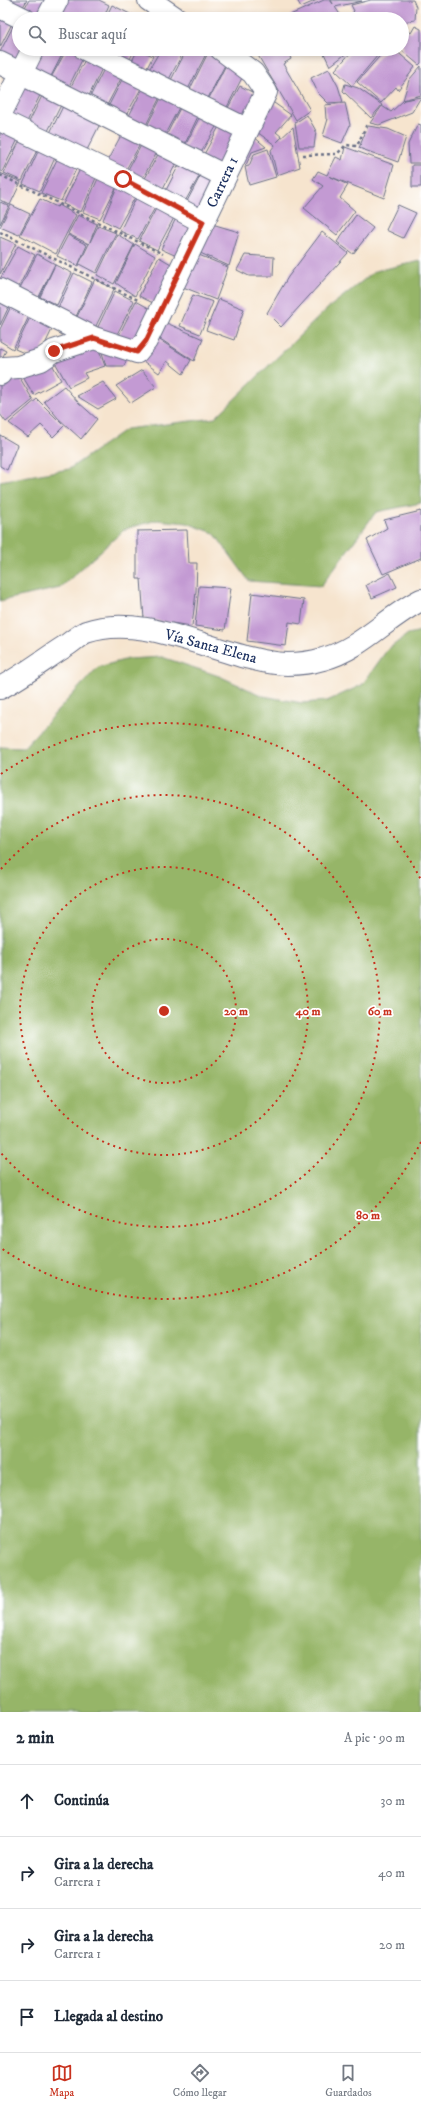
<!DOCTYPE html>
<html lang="es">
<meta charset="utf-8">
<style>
:root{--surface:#fff;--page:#f6f6f7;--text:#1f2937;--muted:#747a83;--line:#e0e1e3;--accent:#c8321e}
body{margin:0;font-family:"IM FELL DW Pica",serif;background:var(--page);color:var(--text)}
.stop{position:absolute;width:12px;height:12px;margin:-9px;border:3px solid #c8321e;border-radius:50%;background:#fff}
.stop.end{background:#c8321e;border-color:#fff;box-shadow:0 1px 4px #0008}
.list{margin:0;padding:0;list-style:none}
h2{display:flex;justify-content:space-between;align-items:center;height:52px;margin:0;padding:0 16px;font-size:17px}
h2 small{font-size:13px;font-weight:400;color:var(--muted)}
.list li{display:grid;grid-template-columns:26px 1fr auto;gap:12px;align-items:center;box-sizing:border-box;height:72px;padding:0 16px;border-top:1px solid var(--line)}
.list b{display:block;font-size:15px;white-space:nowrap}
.list p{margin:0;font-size:13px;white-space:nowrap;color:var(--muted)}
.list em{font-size:13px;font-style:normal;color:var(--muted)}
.icon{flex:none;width:22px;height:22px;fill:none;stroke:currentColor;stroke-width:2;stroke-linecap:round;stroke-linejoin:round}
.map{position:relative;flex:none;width:421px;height:1712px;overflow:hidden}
.search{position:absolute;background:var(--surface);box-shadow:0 2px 6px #0003;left:12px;right:12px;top:12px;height:44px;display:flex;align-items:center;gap:10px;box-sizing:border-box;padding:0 14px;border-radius:22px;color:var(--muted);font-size:15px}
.sheet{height:340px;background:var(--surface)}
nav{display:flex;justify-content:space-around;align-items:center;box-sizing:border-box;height:56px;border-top:1px solid var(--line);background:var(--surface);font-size:11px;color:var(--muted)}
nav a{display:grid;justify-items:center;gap:2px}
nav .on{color:var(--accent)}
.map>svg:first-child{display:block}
.forest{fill:#96b568;stroke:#587263}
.building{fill:#c39ad3}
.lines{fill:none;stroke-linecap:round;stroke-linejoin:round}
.minor-casing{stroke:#686e85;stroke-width:24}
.major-casing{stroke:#686e85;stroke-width:24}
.path{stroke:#686e85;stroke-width:2.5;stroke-dasharray:3 3;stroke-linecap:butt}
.minor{stroke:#fff;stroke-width:22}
.major{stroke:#fff;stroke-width:22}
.route{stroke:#c8321e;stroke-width:5}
.ring{fill:none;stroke:#c8321e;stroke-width:2;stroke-dasharray:2 4}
.labels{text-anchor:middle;stroke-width:3.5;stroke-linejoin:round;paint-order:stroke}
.street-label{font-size:15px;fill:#1b2f5e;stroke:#fff}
.centre{fill:#c8321e;stroke:#fff;stroke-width:2}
.ring-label{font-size:12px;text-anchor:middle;font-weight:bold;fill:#c8321e;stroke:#fff;stroke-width:3.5;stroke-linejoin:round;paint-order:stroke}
</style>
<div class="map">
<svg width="421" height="1712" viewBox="0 0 421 1712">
<rect width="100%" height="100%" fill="#fff"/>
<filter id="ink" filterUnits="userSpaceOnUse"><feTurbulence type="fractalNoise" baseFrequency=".025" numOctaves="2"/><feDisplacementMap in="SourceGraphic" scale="8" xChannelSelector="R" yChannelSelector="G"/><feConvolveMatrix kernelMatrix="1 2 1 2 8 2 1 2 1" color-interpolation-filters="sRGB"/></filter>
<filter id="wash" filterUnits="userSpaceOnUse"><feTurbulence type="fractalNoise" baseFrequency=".012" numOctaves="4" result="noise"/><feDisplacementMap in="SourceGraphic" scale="16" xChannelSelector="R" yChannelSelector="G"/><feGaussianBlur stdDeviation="0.9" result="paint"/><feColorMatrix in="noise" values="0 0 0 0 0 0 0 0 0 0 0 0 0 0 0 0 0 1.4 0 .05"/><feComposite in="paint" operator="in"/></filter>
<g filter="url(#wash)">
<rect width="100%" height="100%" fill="#f6e4ce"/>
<path class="forest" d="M 421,261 L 421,503 L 376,512 L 321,586 L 249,581 L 214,533 L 187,523 L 157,520 L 125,529 L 60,588 L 0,601 L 0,481 L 69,469 L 126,429 L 215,418 L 327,309 L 375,271 Z
M 421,631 L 421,1712 L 0,1712 L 0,747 L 23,748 L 98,667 L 128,659 L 162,657 L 219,676 L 263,696 L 302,703 L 327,701 L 362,685 L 387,650 L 408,634 Z"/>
<g id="blocks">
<path class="building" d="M 0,0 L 27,0 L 21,10 Z
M 29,0 L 51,0 L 39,19 L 23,11 Z
M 65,0 L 99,0 L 109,5 L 103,19 L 56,19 Z
M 297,0 L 317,0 L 301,7 Z
M 324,0 L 330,0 L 333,4 L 331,0 L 362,1 L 335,7 L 343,19 L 293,19 L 290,15 Z
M 371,0 L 413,0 L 416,7 L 415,20 L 402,22 L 402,19 L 346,19 L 354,11 L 351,5 Z
M 112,5 L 130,14 L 127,19 L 105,19 Z
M 0,9 L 16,16 L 0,47 Z
M 132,14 L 139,19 L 129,19 Z
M 17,19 L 19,21 L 19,49 L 28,49 L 18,68 L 0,60 L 0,52 Z
M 415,26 L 421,29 L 421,63 L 419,65 L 400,49 L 402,49 L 402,28 L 411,33 Z
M 40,49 L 65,49 L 48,82 L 29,71 Z
M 67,49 L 79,49 L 86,52 L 67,90 L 48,83 Z
M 113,49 L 135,49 L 127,65 L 110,55 Z
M 138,49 L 153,56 L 145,72 L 130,65 Z
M 143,49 L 159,49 L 155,55 Z
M 161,49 L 185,49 L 167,83 L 147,73 Z
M 187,49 L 196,49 L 206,54 L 186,93 L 169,84 Z
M 259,49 L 287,49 L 291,59 L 283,64 L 310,110 L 296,120 L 256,52 Z
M 322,49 L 352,49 L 330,66 Z
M 354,49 L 383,49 L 352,86 L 335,70 Z
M 386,49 L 394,49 L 415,67 L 398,90 L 396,87 L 381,103 L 357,82 Z
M 208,53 L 226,63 L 205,104 L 187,95 Z
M 88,54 L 105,62 L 87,100 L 68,92 Z
M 108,61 L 126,69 L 105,109 L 88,101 Z
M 227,63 L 245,72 L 224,113 L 206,104 Z
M 421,66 L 421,95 L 403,100 L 409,80 Z
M 128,68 L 147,78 L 124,119 L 106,111 Z
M 329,69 L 338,86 L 343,102 L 328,103 L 318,93 L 311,78 Z
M 24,77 L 44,87 L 24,128 L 3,118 Z
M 147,80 L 164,89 L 144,129 L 127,120 Z
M 345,84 L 358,88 L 382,105 L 371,118 L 343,91 Z
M 240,86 L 260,96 L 245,125 L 224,115 Z
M 46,88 L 65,97 L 45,137 L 26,128 Z
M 165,90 L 183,100 L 164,136 L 146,128 Z
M 421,97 L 412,112 L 379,125 L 370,123 L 382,106 L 391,112 L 404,100 Z
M 67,98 L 104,116 L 84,156 L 47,139 Z
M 267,98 L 291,115 L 276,132 L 282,137 L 277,142 L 293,127 L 300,167 L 277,175 L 271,150 L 275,145 L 250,127 Z
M 184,100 L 201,110 L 183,148 L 164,140 Z
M 345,103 L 350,125 L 342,143 L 323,136 L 328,119 L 326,119 L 325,105 Z
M 203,110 L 220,120 L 199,156 L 184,148 Z
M 307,115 L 316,131 L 314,147 L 299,147 L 295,123 Z
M 222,121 L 243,133 L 224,171 L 201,160 Z
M 0,124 L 21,133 L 2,172 L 0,171 Z
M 418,124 L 421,125 L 421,163 L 409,163 L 408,144 Z
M 368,126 L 388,129 L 406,137 L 398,162 L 359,148 Z
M 125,128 L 144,137 L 123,175 L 104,167 Z
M 247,131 L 266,147 L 252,152 L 246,165 L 236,158 Z
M 23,134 L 41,142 L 22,181 L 4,173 Z
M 145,138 L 160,147 L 140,183 L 124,177 Z
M 42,143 L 58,151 L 40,191 L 23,184 Z
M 162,147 L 180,156 L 160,194 L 142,184 Z
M 345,147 L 394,165 L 384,198 L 329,176 L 348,185 L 340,198 L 355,211 L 337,235 L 304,208 L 323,186 L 313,179 L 318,171 L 327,175 L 336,157 L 342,160 Z
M 268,149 L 276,177 L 249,185 L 245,167 L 249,166 L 254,154 Z
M 60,153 L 80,161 L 61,201 L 41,193 Z
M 184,155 L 205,166 L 183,205 L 163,196 Z
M 83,163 L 99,171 L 81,212 L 63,204 Z
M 412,165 L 421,165 L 421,187 L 412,187 Z
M 205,167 L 222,176 L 201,215 L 184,207 Z
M 101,172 L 120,180 L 100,219 L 83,212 Z
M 0,173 L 21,182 L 10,205 L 0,200 Z
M 120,180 L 139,190 L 118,228 L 103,220 Z
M 140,190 L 159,200 L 138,239 L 120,231 Z
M 40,199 L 57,207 L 59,205 L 76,215 L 56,254 L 20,235 Z
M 0,202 L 9,206 L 0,224 Z
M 159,203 L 177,212 L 157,250 L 139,241 Z
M 11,205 L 30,214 L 19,235 L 0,227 Z
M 398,205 L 416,213 L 403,238 L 386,230 Z
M 178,214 L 199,225 L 181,258 L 161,249 Z
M 78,215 L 97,224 L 89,244 L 68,234 Z
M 356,215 L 373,228 L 353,254 L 337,242 Z
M 212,224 L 239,232 L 229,266 L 198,252 Z
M 98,226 L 116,233 L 96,273 L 79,264 Z
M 322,232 L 348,253 L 281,327 L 267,313 L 288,277 Z
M 117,234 L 134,245 L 114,284 L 97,275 Z
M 68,235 L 87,245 L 78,266 L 57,256 Z
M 0,237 L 16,244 L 0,274 Z
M 135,244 L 155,256 L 135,296 L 116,283 Z
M 18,246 L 35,255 L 16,292 L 0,284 L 0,279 Z
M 194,253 L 228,267 L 216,300 L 178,285 Z
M 37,254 L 55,264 L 36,303 L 17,294 Z
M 245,255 L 274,257 L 273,276 L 249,276 L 237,270 Z
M 159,257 L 178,268 L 157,305 L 139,296 Z
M 55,265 L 72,273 L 57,305 L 40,297 Z
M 74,273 L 92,282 L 74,321 L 56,312 Z
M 95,279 L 114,289 L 94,330 L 75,321 Z
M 0,289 L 14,296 L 0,325 Z
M 115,291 L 134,301 L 114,340 L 96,331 Z
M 193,295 L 213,302 L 200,334 L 180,326 Z
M 15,298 L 34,306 L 13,349 L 0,341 L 0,329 Z
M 219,299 L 244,309 L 234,340 L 206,330 Z
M 136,301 L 154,311 L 134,349 L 116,341 Z
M 35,307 L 57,319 L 38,359 L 15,349 Z
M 162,321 L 203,339 L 194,361 L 154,335 Z
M 155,337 L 191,360 L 183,374 L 167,361 L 159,373 L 139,358 Z
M 96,342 L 105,366 L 84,373 L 87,378 L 69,387 L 52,357 Z
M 99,342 L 129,355 L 124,366 L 106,366 Z
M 0,348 L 6,351 L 0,361 Z
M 49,359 L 61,380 L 34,395 L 21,374 Z
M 142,370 L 156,387 L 131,403 L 116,386 Z
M 17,373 L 33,400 L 6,422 L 0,414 L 0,384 Z
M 103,382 L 116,399 L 98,409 L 77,396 Z
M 64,386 L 78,402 L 97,419 L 81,439 L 58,418 L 44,401 Z
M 37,399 L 64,426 L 53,437 L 41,425 L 28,437 L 9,423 Z
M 0,435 L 17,445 L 7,470 L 0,466 Z
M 421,511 L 421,558 L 383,574 L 367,540 L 387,528 L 384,520 Z
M 187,530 L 189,563 L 197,563 L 196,592 L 192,626 L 144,619 L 141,579 L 137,579 L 137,531 Z
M 390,573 L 397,587 L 372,598 L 366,585 Z
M 199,586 L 231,588 L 225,630 L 195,626 Z
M 252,593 L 304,600 L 301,624 L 289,622 L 286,646 L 247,641 Z"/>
</g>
</g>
<g filter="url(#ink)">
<use href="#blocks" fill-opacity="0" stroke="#686e85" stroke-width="1"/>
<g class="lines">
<defs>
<path id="minor" d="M 149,0 L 177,19
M 0,7 L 24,19
M 47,19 L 57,0
M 85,49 L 246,129
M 0,63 L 225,176
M 0,115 L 33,49
M 0,120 L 123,179 L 203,222
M 0,290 L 94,338
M 0,374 L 4,368 L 18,367 L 41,360 L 54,351 L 94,338 L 137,352 L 146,341 L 266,92 L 253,73 L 221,49"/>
<path id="major" d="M 0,688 C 23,676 42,661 64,647 C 71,643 79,635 86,632 C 147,610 226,662 287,664 C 298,664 313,662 323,659 C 361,649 387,617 421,600"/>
</defs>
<use href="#minor" class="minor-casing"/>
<use href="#major" class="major-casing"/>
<path class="path" d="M 303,155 L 337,154 L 346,145 L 357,146 L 367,124
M 0,175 L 163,254
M 0,232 L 140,301"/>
<use href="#minor" class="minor"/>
<use href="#major" class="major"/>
</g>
</g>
<g class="lines" filter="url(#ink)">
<path class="route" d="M 54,351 L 94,338 L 137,352 L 146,341 L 203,222 L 123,179"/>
</g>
<g class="ring">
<circle cx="164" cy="1011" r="72"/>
<circle cx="164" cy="1011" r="144"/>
<path d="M1 869A216 216 0 1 1 1 1153"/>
<path d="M421 1142A288 288 0 0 1 1 1248M1 774A288 288 0 0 1 421 880"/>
</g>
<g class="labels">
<g class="street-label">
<text transform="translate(222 182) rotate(-65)" y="5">Carrera 1</text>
<text transform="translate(211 646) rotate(15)" y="5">Vía Santa Elena</text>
</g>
</g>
<circle cx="164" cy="1011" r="6" class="centre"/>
<g class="ring-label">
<text x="236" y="1015">20 m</text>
<text x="308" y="1015">40 m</text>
<text x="380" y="1015">60 m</text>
<text x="368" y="1219">80 m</text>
</g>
</svg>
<div class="stop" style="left:123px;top:179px"></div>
<div class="stop end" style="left:54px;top:351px"></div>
<div class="search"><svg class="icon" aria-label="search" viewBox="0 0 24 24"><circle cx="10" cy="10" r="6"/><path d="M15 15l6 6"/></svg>Buscar aquí</div>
</div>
<section class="sheet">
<h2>2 min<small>A pie · 90 m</small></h2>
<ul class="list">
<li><svg class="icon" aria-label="ahead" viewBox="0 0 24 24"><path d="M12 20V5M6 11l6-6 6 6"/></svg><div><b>Continúa</b></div><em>30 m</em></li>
<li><svg class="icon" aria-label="right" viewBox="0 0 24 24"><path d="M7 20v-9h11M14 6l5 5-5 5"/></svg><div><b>Gira a la derecha</b><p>Carrera 1</p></div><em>40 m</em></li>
<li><svg class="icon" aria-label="right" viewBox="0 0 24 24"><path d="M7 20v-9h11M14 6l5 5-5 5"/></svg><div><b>Gira a la derecha</b><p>Carrera 1</p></div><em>20 m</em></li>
<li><svg class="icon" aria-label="arrive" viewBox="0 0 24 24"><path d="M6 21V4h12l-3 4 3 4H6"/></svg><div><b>Llegada al destino</b></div></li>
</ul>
</section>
<nav>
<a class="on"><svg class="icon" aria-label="map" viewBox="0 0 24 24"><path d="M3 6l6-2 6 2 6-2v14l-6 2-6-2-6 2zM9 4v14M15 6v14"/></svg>Mapa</a>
<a><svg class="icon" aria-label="directions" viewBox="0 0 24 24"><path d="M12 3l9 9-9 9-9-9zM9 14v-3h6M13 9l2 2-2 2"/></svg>Cómo llegar</a>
<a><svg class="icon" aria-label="saved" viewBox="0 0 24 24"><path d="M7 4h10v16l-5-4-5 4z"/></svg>Guardados</a>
</nav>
